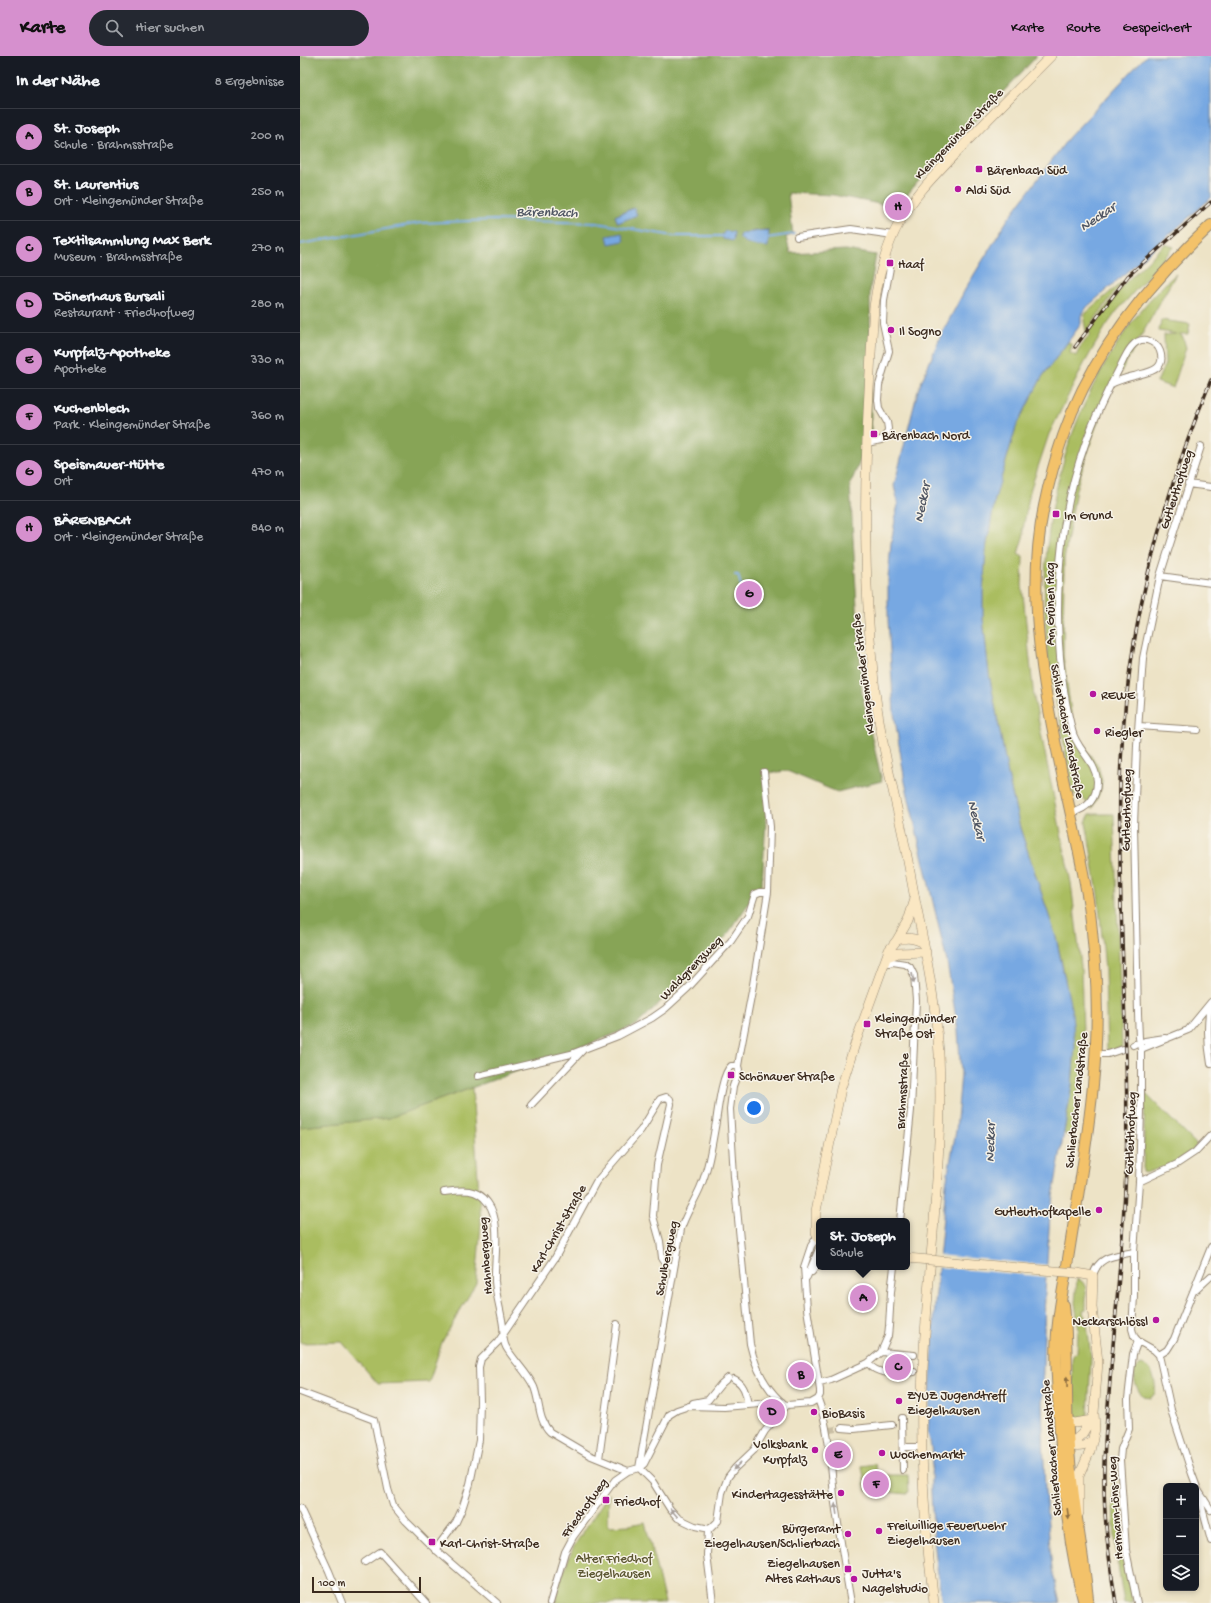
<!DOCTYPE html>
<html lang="de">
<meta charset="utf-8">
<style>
:root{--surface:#171b24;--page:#242831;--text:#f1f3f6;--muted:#9ea1a6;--line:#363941;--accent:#d690ce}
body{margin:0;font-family:"Gochi Hand",sans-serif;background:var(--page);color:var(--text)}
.controls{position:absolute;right:12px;bottom:12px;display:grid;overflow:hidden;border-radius:6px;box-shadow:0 2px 6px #0003}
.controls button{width:36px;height:36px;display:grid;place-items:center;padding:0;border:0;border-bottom:1px solid var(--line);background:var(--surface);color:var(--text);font:20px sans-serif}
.scale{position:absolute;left:12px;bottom:10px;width:109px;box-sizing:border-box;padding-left:4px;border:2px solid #3b2a1e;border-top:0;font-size:11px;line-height:14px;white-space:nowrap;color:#3b2a1e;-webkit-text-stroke:3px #f7f3e8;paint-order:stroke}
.you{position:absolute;left:454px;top:1052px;width:14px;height:14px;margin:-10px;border:3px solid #fff;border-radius:50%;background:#1a73e8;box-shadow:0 0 0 6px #1a73e833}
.badge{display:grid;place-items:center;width:26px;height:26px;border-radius:50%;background:var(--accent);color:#111;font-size:13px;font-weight:700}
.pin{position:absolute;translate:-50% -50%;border:2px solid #fff;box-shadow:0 1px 4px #0006}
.popup{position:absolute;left:516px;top:1162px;width:94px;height:52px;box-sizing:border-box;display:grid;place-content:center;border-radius:6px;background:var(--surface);filter:drop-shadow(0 1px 3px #0005);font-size:13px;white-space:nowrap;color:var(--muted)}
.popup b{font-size:15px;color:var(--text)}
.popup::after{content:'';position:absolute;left:50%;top:100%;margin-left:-8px;border:8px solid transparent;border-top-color:var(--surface)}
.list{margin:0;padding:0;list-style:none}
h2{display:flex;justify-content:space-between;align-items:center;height:52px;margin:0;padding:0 16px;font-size:17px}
h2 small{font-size:13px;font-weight:400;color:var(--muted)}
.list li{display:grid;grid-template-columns:26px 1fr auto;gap:12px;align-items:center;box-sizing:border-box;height:56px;padding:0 16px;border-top:1px solid var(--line)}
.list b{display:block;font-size:15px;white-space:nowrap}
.list p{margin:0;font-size:13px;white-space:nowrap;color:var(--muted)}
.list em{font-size:13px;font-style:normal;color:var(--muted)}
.icon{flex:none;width:22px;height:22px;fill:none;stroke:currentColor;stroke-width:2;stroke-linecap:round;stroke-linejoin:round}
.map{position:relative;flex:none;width:911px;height:1547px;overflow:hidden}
header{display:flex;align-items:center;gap:24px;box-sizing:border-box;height:56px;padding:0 20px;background:var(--accent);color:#111}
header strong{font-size:19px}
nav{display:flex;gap:22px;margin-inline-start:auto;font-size:14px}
.search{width:280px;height:36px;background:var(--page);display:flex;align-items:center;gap:10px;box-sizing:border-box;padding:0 14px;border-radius:22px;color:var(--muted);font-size:15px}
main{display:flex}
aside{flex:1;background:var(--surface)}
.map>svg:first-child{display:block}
.green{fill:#aabd60;stroke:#72743f}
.forest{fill:#87a456;stroke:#61673a;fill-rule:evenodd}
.water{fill:#77a8e2;stroke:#596980}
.pier{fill:#ede3c6}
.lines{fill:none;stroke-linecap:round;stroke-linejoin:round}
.stream{stroke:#77a8e2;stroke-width:2}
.street-tunnel{stroke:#c9bea4;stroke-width:6;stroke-dasharray:6 3;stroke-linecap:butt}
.street-casing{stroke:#948672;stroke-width:8}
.secondary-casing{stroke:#948672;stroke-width:10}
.primary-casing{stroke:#948672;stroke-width:12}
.street{stroke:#fff;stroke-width:6}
.secondary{stroke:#fae7c3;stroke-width:9}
.primary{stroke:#f3c26a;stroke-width:10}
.rail-casing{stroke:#3b2a1e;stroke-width:3.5}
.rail{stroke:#f7f3e8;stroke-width:2;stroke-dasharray:6;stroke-linecap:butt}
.secondary-bridge-casing{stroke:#948672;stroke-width:10;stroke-linecap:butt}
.secondary-bridge{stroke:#fae7c3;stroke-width:9}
.oneway{fill:#a79f9a}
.oneway2{fill:#8e6e40}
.poi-dot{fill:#b5179e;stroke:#f7f3e8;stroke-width:1.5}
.labels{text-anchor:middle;stroke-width:3;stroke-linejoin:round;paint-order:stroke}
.street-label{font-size:13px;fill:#3b2a1e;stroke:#f7f3e8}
.poi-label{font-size:13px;fill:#3b2a1e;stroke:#f7f3e8;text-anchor:start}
.park-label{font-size:13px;fill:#5c5632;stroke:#f7f3e8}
.water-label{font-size:14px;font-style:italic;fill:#505663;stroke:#f7f3e8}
</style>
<header>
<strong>Karte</strong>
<div class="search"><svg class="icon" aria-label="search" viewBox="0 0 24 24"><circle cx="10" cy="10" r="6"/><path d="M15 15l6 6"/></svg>Hier suchen</div>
<nav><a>Karte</a><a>Route</a><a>Gespeichert</a></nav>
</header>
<main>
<aside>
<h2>In der Nähe<small>8 Ergebnisse</small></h2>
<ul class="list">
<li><span class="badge">A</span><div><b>St. Joseph</b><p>Schule · Brahmsstraße</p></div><em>200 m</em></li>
<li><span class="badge">B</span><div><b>St. Laurentius</b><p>Ort · Kleingemünder Straße</p></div><em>250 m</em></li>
<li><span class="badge">C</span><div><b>Textilsammlung Max Berk</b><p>Museum · Brahmsstraße</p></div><em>270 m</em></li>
<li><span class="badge">D</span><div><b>Dönerhaus Bursali</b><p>Restaurant · Friedhofweg</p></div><em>280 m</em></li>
<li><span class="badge">E</span><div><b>Kurpfalz-Apotheke</b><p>Apotheke</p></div><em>330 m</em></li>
<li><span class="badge">F</span><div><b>Kuchenblech</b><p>Park · Kleingemünder Straße</p></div><em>360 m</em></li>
<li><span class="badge">G</span><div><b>Speismauer-Hütte</b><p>Ort</p></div><em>470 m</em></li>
<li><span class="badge">H</span><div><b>BÄRENBACH</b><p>Ort · Kleingemünder Straße</p></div><em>840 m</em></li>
</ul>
</aside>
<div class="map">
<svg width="911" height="1547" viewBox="0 0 911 1547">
<rect width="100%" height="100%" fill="#f7f3e8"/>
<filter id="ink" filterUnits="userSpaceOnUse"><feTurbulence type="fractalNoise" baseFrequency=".025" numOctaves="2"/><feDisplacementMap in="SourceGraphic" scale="8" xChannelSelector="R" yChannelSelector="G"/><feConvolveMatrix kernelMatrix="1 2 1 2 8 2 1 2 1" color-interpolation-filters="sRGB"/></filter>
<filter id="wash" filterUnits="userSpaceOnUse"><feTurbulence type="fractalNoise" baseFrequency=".012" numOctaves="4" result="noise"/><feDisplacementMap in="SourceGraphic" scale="16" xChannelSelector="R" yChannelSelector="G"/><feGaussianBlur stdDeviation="0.9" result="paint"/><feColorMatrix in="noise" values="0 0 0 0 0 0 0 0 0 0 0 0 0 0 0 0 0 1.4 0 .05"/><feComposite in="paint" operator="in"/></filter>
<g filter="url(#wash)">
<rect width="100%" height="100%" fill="#ede3c6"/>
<path class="green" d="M 865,188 L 874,191 L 817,255 L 806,270 L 784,308 L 749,378 L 730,435 L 723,473 L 724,478 L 718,498 L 723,501 L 722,529 L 734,642 L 771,827 L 781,910 L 783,978 L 781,1014 L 772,1083 L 764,1077 L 772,1029 L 775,990 L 763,912 L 756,881 L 720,772 L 710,729 L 689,618 L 683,563 L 683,536 L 686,493 L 695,443 L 716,371 L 742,321 L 768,286 L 772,289 L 770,297 L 776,300 L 780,291 L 791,278 L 788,276 L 822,230 Z
M 876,218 L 810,335 L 794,376 L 776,433 L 764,504 L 763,600 L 772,664 L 779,684 L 798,710 L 802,725 L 801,733 L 792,753 L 782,741 L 772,737 C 767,709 764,680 758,653 C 752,628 747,604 746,579 C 739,480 759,382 811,298 C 829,268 849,241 876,218 Z
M 823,225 L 786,275 L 784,265 L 785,258 Z
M 861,264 L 890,268 L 888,278 L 879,278 L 883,281 L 886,292 L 873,332 L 857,326 L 865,308 L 864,279 L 877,278 L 859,275 Z
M 790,758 L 814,758 L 822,991 L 807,997 L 805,914 L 798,838 L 786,766 Z
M 172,1032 L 181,1168 L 176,1227 L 142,1286 L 129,1326 L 78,1328 L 42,1286 L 0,1287 L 0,1071 L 89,1062 Z
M 845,1037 L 897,1089 C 884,1104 864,1111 845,1117 L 843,1116 Z
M 777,1223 C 790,1226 785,1244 786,1254 L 783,1255 L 784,1260 L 786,1260 L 791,1301 L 788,1358 L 787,1361 L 777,1362 L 773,1354 L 772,1304 L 773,1298 L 777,1297 L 778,1275 L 779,1275 L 775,1247 Z
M 841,1309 C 854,1312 856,1327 855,1337 L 851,1342 L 843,1341 C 837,1334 827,1313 841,1309 Z
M 575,1408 L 579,1421 L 586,1421 L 587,1419 L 608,1419 L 609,1436 L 607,1436 L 607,1438 L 566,1434 L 562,1410 Z
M 813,1419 L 820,1441 L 824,1491 L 833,1547 L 824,1547 C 816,1502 812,1464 813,1419 Z
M 309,1437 L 308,1470 L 330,1469 L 345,1466 L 365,1547 L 256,1547 L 261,1522 L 274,1490 Z"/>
<path class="forest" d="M 0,0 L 737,0 L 617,127 L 599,149 L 595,151 L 533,139 L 488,137 L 493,179 L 486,181 L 490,197 L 546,194 L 576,199 L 570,234 L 571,379 L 550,429 L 562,638 L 582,725 L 537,736 L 487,715 L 469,717 L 462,828 L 425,882 L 338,968 L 281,992 L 89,1062 L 0,1071 ZM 333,152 L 337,158 L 318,167 L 315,160 ZM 463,174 L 469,174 L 451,188 L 447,186 L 441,177 Z"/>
<path class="water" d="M 846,0 L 911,0 L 911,142 L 787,251 L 781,260 L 781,268 L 742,321 L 716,371 L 695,443 L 686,493 L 683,536 L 683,563 L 689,618 L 710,729 L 720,772 L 756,881 L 772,957 L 775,990 L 772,1029 L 750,1158 L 745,1237 L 742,1349 L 745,1435 L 752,1513 L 760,1547 L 642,1547 C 636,1510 633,1473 631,1436 C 630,1415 635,1399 628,1378 L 635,1248 L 646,1128 L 656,1075 L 661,1018 L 658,975 L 647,906 L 605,726 L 594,657 L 588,564 L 588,522 L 591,487 L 598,447 L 594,430 L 618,334 L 641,279 L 667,230 L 708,163 L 769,81 Z
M 334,152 L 337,159 L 318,167 L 315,160 Z
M 469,174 L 468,191 C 459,190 444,189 439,181 L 440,178 L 443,177 Z
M 425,175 L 434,176 L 433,185 L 423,183 L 422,179 Z
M 322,177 L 324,185 L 309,188 L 307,180 Z"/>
<path class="pier" d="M 637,1199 L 748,1209 L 748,1221 L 636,1211 Z"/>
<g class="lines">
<path class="stream" d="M 466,182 L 494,178
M 0,188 L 120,167 L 194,164 L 297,167 L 374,180 L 424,180
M 435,519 L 438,519 L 442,533"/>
</g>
</g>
<g filter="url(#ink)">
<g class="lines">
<path class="street-tunnel" d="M 530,1374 L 542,1372"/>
<defs>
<path id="street" d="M 497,181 L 551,173 L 593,179
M 567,387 L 581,384 L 587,378 L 588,373 L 587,366 L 579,352 L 578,344 L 579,329 L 589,295 L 583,267 L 584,244 L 590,212 L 582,208
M 901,390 L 860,520 L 843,602 L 837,689 L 834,770 L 838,958 L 839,982 L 841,993 L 841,1054 L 839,1126 L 834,1196 L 834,1240 L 832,1273 L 834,1280 L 838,1285 L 854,1294 L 859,1299 L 871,1354 L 892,1418 L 898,1434 L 911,1454
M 888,428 L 911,431
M 860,520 L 911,527
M 839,670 L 898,674
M 464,716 L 470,771 L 468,836 L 452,935 L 440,998 L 438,1010 L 439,1014 L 433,1030 L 430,1053 L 434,1121 L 450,1288 C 455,1312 465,1332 484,1348 L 487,1349 L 511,1347 L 518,1343
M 771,757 C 787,753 797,743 797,725 C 796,705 776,693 772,674 C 757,613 755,548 762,487 C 769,426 789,368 818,315 C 824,304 831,281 847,284 C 853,286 858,289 860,295 C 867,315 847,316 834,320 C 826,322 819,324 811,328
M 584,908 L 593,906 L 605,908 L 610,911 L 614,919 L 616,945 L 611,1054 L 600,1165
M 910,948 C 907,969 907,987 911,1008
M 845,985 L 865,982
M 833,989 L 835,988
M 841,993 L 888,974 L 911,946
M 795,998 L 808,998 L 823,993
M 178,1020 L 271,998 L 318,980 L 352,962 L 365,953 L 388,932 L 431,885 L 448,860 L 455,838 L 460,836 L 468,836
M 231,1049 L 283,994
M 839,1126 L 877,1108 L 895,1096 L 911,1079
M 144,1136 C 160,1134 177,1131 188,1147 C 202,1166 194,1202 195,1225 C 196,1240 201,1255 203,1270 C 204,1277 202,1283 206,1291 C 214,1305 227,1316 234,1331 C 240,1346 238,1364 250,1376 L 289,1399 L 328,1415
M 517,1181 L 511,1190 L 504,1211 L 507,1253 L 520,1334 L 520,1339 L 518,1343 C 529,1371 531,1410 534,1440 C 539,1476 545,1512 551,1547
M 512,1216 L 519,1207
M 793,1220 C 798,1199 816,1200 834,1196
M 507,1221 L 519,1193
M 896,1234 L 911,1220
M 581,1296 L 614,1299
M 859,1299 L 867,1294 L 874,1283 L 911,1191
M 568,1307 C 578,1321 600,1317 614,1316
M 434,1323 C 445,1328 446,1339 448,1349
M 520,1327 L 531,1324 L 568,1307 L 581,1296 L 588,1280 L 589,1270 L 591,1236 L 594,1211
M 0,1336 L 74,1364 L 88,1433 L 93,1449 L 106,1465 L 128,1487 L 197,1547
M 393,1347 L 408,1344 L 421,1328 L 428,1322
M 602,1362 L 603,1414
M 542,1372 L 554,1373 L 592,1369
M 603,1391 L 621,1391
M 299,1403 L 317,1268
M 339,1412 L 381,1173 C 385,1159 394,1146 400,1132 C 409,1111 412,1088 416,1066 C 418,1053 422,1017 431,1010 L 438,1010
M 339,1412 L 353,1426 L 370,1453 L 378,1462 L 395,1470 L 410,1473 L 418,1465 L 422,1437 L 428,1421 L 435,1412 L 454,1394 L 465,1375 L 487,1349
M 898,1437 L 911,1485
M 0,1452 L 29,1515 L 42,1547
M 408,1473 L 407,1499 L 413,1547
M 135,1494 L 156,1466 L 162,1453 L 170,1428 L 179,1384 L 180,1345 L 179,1311 L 181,1303 L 198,1286 L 255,1202 L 296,1126 L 341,1074 L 360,1043 L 366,1041 L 370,1043 L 371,1048 L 357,1109 L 353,1160 L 360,1185 L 362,1202 L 366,1208 L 374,1211
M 65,1506 L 80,1496 L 126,1547
M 250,1547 L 265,1496 L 273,1481 L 315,1424 L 328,1415 L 339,1412 L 344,1408 L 369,1359 L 377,1354 L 389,1350 L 424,1351 L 482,1346
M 837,1547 L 826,1494 L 820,1404 L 821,1393 L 829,1373 L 828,1343 L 833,1298 L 838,1285"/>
<path id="secondary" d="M 597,884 C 608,881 614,882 624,887
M 587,901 L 598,897 L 626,896
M 519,1184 L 516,1176 L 516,1155 L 541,1032 L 556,985 L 589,894 L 597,884 L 608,865 L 615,843
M 777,1217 L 793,1220 L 792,1251 L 798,1306 L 794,1357 L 795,1373 L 790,1395 L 779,1420 L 779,1457
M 768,1365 L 775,1367 L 792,1364
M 766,1390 C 779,1390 782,1393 793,1384
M 768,1390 L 782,1378 L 794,1359
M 634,1547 C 624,1469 619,1391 623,1312 C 628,1207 644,1103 639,998 C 636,948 626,898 616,849 C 611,821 606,793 600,766 C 591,725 581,685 576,643 C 560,514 565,381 574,251 C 578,221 585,193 599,167 C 613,141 633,121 653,100 C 685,66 718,33 751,0"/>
<path id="primary" d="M 764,1249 C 769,1296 765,1344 769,1392 C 772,1443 783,1493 788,1543
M 784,1547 C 767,1487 763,1423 759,1361 C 758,1330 754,1298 758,1267 C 760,1245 765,1224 768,1203 C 783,1106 803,1006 795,908 C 793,888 792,869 789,850 C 768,719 717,584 744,450 C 749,426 755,403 763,380 C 791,298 849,227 911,169"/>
</defs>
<use href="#street" class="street-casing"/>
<use href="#secondary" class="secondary-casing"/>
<use href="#primary" class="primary-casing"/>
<use href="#street" class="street"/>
<use href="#secondary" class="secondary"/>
<use href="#primary" class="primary"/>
<defs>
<path id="rail" d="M 775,291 L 828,220 L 911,146
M 816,1547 C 809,1506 804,1465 804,1424 C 803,1391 808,1357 810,1324 C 816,1254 823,1184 826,1114 C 830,985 817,857 820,728 C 824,590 858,452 911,324"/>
</defs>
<use href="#rail" class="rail-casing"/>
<use href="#rail" class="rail"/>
<defs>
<path id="secondary-bridge" d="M 607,1202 L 777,1217"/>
</defs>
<use href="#secondary-bridge" class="secondary-bridge-casing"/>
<use href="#secondary-bridge" class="secondary-bridge"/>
</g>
<defs><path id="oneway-solid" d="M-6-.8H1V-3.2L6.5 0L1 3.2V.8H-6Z"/></defs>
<g class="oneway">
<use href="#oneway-solid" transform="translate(613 922) rotate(79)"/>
<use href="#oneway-solid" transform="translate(437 1410) rotate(135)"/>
<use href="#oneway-solid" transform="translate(536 1453) rotate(-98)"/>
<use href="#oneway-solid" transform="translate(374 1457) rotate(-131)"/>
</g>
<g class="oneway2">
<use href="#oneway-solid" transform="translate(767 1326) rotate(-91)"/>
<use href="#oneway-solid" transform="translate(768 1458) rotate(82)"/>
</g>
</g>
<g class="poi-dot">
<rect x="675" y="109" width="8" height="8" rx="2"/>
<circle cx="658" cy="133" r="4"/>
<rect x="586" y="203" width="8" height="8" rx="2"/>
<circle cx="591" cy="274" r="4"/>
<rect x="570" y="374" width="8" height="8" rx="2"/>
<rect x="752" y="454" width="8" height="8" rx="2"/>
<circle cx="793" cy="638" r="4"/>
<circle cx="797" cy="675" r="4"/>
<rect x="563" y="964" width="8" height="8" rx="2"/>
<rect x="427" y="1015" width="8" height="8" rx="2"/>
<circle cx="799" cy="1154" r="4"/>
<circle cx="856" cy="1264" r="4"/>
<circle cx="599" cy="1345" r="4"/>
<circle cx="514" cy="1356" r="4"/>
<circle cx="515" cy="1394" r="4"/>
<circle cx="582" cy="1397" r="4"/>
<circle cx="541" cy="1437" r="4"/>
<rect x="302" y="1440" width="8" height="8" rx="2"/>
<circle cx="579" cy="1475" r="4"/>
<circle cx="548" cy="1478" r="4"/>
<rect x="128" y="1482" width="8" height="8" rx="2"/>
<rect x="544" y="1509" width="8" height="8" rx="2"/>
<circle cx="554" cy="1523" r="4"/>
</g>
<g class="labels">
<g class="street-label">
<text transform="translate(658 77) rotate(-46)" y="5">Kleingemünder Straße</text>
<text transform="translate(875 433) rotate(-72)" y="5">Gutleuthofweg</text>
<text transform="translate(749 548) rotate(-90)" y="5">Am Grünen Hag</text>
<text transform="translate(562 618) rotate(-97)" y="5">Kleingemünder Straße</text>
<text transform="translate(769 675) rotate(79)" y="5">Schlierbacher Landstraße</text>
<text transform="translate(825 754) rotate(-89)" y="5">Gutleuthofweg</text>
<text transform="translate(390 911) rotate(-46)" y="5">Waldgrenzweg</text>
<text transform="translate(601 1035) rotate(-87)" y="5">Brahmsstraße</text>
<text transform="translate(775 1044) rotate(-84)" y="5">Schlierbacher Landstraße</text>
<text transform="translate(829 1077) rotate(-88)" y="5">Gutleuthofweg</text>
<text transform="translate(257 1172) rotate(-60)" y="5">Karl-Christ-Straße</text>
<text transform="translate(184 1200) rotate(-94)" y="5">Hahnbergweg</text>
<text transform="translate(365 1202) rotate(-79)" y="5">Schulbergweg</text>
<text transform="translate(750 1392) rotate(-95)" y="5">Schlierbacher Landstraße</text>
<text transform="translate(283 1451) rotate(-54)" y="5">Friedhofweg</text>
<text transform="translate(814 1452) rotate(-94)" y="5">Hermann-Löns-Weg</text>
</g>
<g class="poi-label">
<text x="687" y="118">Bärenbach Süd</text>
<text x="666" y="138">Aldi Süd</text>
<text x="598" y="212">Haaf</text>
<text x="599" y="279">Il Sogno</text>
<text x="582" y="383">Bärenbach Nord</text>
<text x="764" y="463">Im Grund</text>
<text x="801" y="643">REWE</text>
<text x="805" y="680">Riegler</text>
<text x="575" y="966">Kleingemünder<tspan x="575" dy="15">Straße Ost</tspan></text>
<text x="439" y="1024">Schönauer Straße</text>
<text x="791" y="1159" text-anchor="end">Gutleuthofkapelle</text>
<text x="848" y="1269" text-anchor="end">Neckarschlössl</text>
<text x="607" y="1343">ZYUZ Jugendtreff<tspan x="607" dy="15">Ziegelhausen</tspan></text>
<text x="522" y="1361">BioBasis</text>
<text x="507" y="1392" text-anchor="end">Volksbank<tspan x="507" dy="15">Kurpfalz</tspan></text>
<text x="590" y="1402">Wochenmarkt</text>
<text x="533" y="1442" text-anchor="end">Kindertagesstätte</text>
<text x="314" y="1449">Friedhof</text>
<text x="587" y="1473">Freiwillige Feuerwehr<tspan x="587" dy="15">Ziegelhausen</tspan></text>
<text x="540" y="1476" text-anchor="end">Bürgeramt<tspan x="540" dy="15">Ziegelhausen/Schlierbach</tspan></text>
<text x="140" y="1491">Karl-Christ-Straße</text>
<text x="540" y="1511" text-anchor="end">Ziegelhausen<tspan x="540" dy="15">Altes Rathaus</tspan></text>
<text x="562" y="1521">Jutta's<tspan x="562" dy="15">Nagelstudio</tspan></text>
</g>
<g class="park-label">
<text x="314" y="1506">Alter Friedhof<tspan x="314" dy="15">Ziegelhausen</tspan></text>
</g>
<g class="water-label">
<text transform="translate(247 155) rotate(1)" y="5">Bärenbach</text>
<text transform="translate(797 160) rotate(-34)" y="5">Neckar</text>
<text transform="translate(621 446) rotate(-79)" y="5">Neckar</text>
<text transform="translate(678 764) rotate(76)" y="5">Neckar</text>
<text transform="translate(689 1086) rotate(-89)" y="5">Neckar</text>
</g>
</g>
</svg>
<div class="controls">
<button>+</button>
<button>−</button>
<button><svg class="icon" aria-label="layers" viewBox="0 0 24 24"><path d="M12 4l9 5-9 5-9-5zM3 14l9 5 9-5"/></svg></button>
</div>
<div class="scale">100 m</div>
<div class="you"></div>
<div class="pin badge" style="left:563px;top:1242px">A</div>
<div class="popup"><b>St. Joseph</b>Schule</div>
<div class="pin badge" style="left:501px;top:1319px">B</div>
<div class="pin badge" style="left:598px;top:1311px">C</div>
<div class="pin badge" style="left:472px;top:1356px">D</div>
<div class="pin badge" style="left:538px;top:1399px">E</div>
<div class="pin badge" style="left:576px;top:1428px">F</div>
<div class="pin badge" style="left:449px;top:538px">G</div>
<div class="pin badge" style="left:598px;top:151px">H</div>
</div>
</main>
